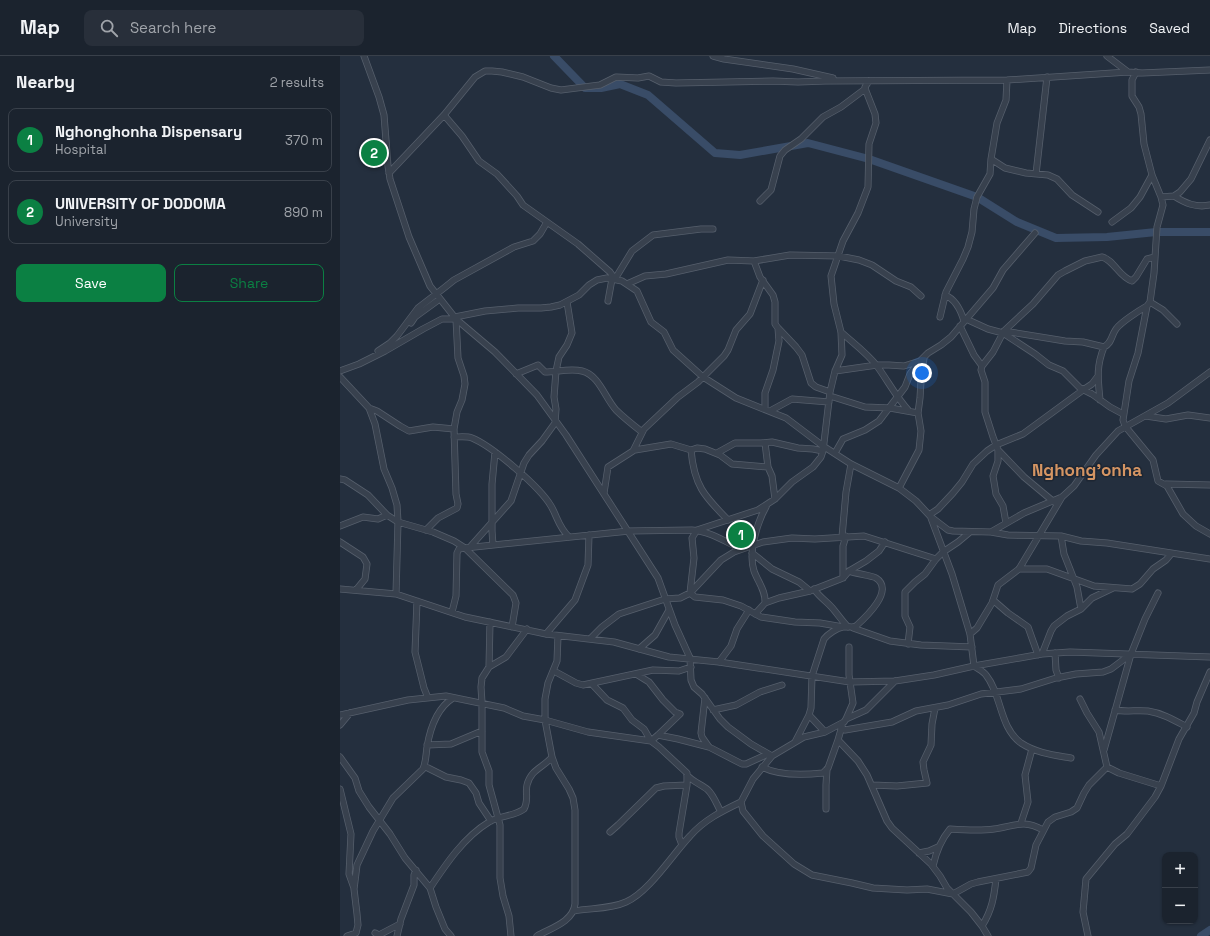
<!DOCTYPE html>
<meta charset="utf-8">
<style>
:root{--surface:#1b232e;--page:#282f3a;--text:#f1f3f6;--muted:#a0a4aa;--line:#39404a;--accent:#0b8043}
body{margin:0;font-family:"Space Grotesk",sans-serif;background:var(--page);color:var(--text)}
.controls{position:absolute;right:12px;bottom:12px;display:grid;overflow:hidden;border-radius:8px;box-shadow:0 1px 3px #0004}
.controls button{width:36px;height:36px;display:grid;place-items:center;padding:0;border:0;border-bottom:1px solid var(--line);background:var(--surface);color:var(--text);font:20px sans-serif}
.you{position:absolute;left:582px;top:317px;width:14px;height:14px;margin:-10px;border:3px solid #fff;border-radius:50%;background:#1a73e8;box-shadow:0 0 0 6px #1a73e833}
.badge{display:grid;place-items:center;width:26px;height:26px;border-radius:50%;background:var(--accent);color:#fff;font-size:13px;font-weight:700}
.pin{position:absolute;translate:-50% -50%;border:2px solid #fff;box-shadow:0 1px 4px #0006}
.list{margin:0;padding:0;list-style:none}
h2{display:flex;justify-content:space-between;align-items:center;height:52px;margin:0;padding:0 16px;font-size:17px}
h2 small{font-size:13px;font-weight:400;color:var(--muted)}
.list li{display:grid;grid-template-columns:26px 1fr auto;gap:12px;align-items:center;box-sizing:border-box;height:64px;margin:0 8px 8px;padding:0 8px;border:1px solid var(--line);border-radius:8px}
.list b{display:block;font-size:15px;white-space:nowrap}
.list p{margin:0;font-size:13px;white-space:nowrap;color:var(--muted)}
.list em{font-size:13px;font-style:normal;color:var(--muted)}
.actions{display:flex;gap:8px;padding:12px 16px}
.actions a{flex:1;padding:9px 0;border:1px solid var(--accent);border-radius:8px;text-align:center;font-size:14px;color:var(--accent)}
.actions .main{background:var(--accent);color:#fff}
.icon{flex:none;width:22px;height:22px;fill:none;stroke:currentColor;stroke-width:2;stroke-linecap:round;stroke-linejoin:round}
.map{position:relative;flex:none;width:870px;height:880px;overflow:hidden}
header{display:flex;align-items:center;gap:24px;box-sizing:border-box;height:56px;padding:0 20px;background:var(--surface);border-bottom:1px solid var(--line)}
header strong{font-size:19px}
nav{display:flex;gap:22px;margin-inline-start:auto;font-size:14px}
.search{width:280px;height:36px;background:var(--page);display:flex;align-items:center;gap:10px;box-sizing:border-box;padding:0 14px;border-radius:8px;color:var(--muted);font-size:15px}
main{display:flex}
aside{flex:1;background:var(--surface)}
.map>svg:first-child{display:block}
.lines{fill:none;stroke-linecap:round;stroke-linejoin:round}
.river{stroke:#394c67;stroke-width:8}
.minor-casing{stroke:#565f6c;stroke-width:7}
.minor{stroke:#38414e;stroke-width:5.5}
.labels{text-anchor:middle;stroke-width:3;stroke-linejoin:round;paint-order:stroke}
.quarter-label{font-size:17px;font-weight:bold;fill:#d59563;stroke:#1d2633}
</style>
<header>
<strong>Map</strong>
<div class="search"><svg class="icon" aria-label="search" viewBox="0 0 24 24"><circle cx="10" cy="10" r="6"/><path d="M15 15l6 6"/></svg>Search here</div>
<nav><a>Map</a><a>Directions</a><a>Saved</a></nav>
</header>
<main>
<aside>
<h2>Nearby<small>2 results</small></h2>
<ul class="list">
<li><span class="badge">1</span><div><b>Nghonghonha Dispensary</b><p>Hospital</p></div><em>370 m</em></li>
<li><span class="badge">2</span><div><b>UNIVERSITY OF DODOMA</b><p>University</p></div><em>890 m</em></li>
</ul>
<div class="actions"><a class="main">Save</a><a>Share</a></div>
</aside>
<div class="map">
<svg width="870" height="880" viewBox="0 0 870 880">
<rect width="100%" height="100%" fill="#242f3e"/>
<g class="lines">
<path class="river" d="M 214,0 L 245,32 L 261,32 L 280,28 L 308,39 L 375,97 L 400,99 L 468,87 L 529,103 L 637,141 L 677,166 L 716,182 L 767,181 L 816,176 L 870,176
M 861,880 L 870,874"/>
<defs>
<path id="minor" d="M 24,0 L 39,41 L 44,59 L 48,110 L 50,123 L 69,181 L 90,230 L 116,263 L 155,296 L 197,339 L 226,379 L 318,522 L 335,569 L 350,602 L 351,624 L 354,631 L 362,638 L 380,663 L 388,671 L 411,688 L 432,700
M 373,0 L 384,3 L 453,13 L 493,22
M 767,0 L 788,16
M 796,16 L 792,24 L 792,40 L 799,51 L 801,58 L 804,88 L 812,119 L 821,141 L 823,149 L 817,171 L 814,217 L 810,246 L 807,250 L 798,297 L 789,325 L 783,364 L 785,370 L 813,404 L 818,425 L 827,430 L 843,458 L 856,470 L 870,478
M 667,24 L 666,44 L 657,67 L 651,103 L 665,112 L 686,117 L 708,119 L 717,123 L 732,139 L 758,156
M 104,59 L 122,80 L 139,105 L 157,118 L 177,140 L 183,149 L 238,188 L 270,216 L 275,223 L 292,195 L 313,179 L 361,173 L 373,173
M 49,117 L 104,59 L 135,21 L 145,15 L 152,15 L 162,16 L 183,21 L 211,32 L 221,34 L 260,29 L 276,21 L 298,22 L 309,20 L 321,26 L 336,27 L 433,25 L 458,26 L 485,25 L 667,24 L 788,16 L 802,17 L 870,14
M 696,118 L 707,21
M 834,140 C 845,147 856,152 870,149
M 821,141 L 834,140 L 840,136 L 851,123 L 870,84
M 420,145 L 431,134 L 440,100 L 445,94 L 461,83 L 483,61 L 501,51 L 525,33
M 772,166 L 791,152 L 800,141 L 812,119
M 414,205 L 420,221 L 433,239 L 435,246 L 435,268 L 438,272 L 439,285 L 433,314 L 425,337 L 425,353
M 287,228 L 305,220 L 326,218 L 388,204 L 414,205 L 450,199 L 499,200 L 519,204 L 532,209 L 556,225 L 571,231 L 581,240
M 605,239 C 615,243 621,255 624,265
M 268,245 L 272,223
M 810,246 L 823,254 L 837,268
M 115,261 L 145,255 L 178,252 L 201,252 L 211,251 L 220,249 L 239,239 L 249,229 L 257,224 L 267,222 L 282,225 L 297,235 L 311,266 L 324,276 L 333,294 L 363,321 L 396,342 L 446,362 L 483,390 L 511,408 L 559,432 L 576,445 L 591,461 L 608,474 L 613,475 L 651,476 L 684,457 L 722,441 L 734,430 L 756,399 L 778,375 L 828,347 L 870,316
M 600,261 L 606,236 L 623,203 L 628,191 L 632,176 L 634,153 L 637,141 L 650,118 L 651,103
M 626,263 L 648,273 L 663,277 L 695,298 L 709,309 L 723,315 L 740,332 L 752,338 L 770,351 L 783,358
M 71,267 L 75,261 L 97,245
M 620,270 L 634,299 L 642,310 L 641,314 L 645,326 L 645,356 L 653,381 L 658,394 L 658,405 L 653,420 L 656,438 L 663,450 L 666,467
M 438,272 L 456,291 L 462,299 L 471,327 L 476,331 L 490,336
M 664,275 L 725,285 L 743,286 L 764,291 C 772,287 771,280 776,273 C 781,266 800,254 807,250
M 501,276 C 513,287 527,297 537,310 C 548,325 556,341 569,355
M 38,295 L 50,287 L 57,280 L 78,252 L 104,232 L 114,224 L 174,191 L 193,185 L 200,178 L 207,166
M 642,310 L 653,296 L 664,275 L 693,248 L 718,219 L 725,215 L 745,205 L 762,201 C 774,204 779,221 792,225 L 796,221 L 807,203 L 815,201
M 0,315 L 19,308 L 45,295 L 83,273 L 102,263 L 116,263 L 118,302 L 124,320 L 125,328 L 122,344 L 117,356 L 114,373 L 116,438 L 118,448 L 117,452 L 98,462 L 86,474
M 495,315 L 537,309 L 549,309 L 564,310 L 580,305
M 176,318 L 198,309 L 205,316 C 217,316 230,312 242,315 C 259,319 265,342 276,354 C 284,362 293,369 302,376
M 0,321 L 29,352 L 35,368 L 44,413 L 52,432 L 57,449 L 58,466 L 56,538
M 490,340 L 525,351 L 550,352 L 578,357
M 760,344 C 758,323 756,311 764,291
M 29,352 L 37,355 L 60,370 L 69,375 L 93,371 L 114,373
M 430,355 L 452,343 L 489,346
M 806,360 L 826,363 L 848,359 L 870,362
M 114,381 C 120,381 127,380 132,382 C 152,390 200,431 211,450 C 218,462 218,470 229,481
M 425,387 L 428,411 L 432,420 L 435,443
M 295,394 L 331,388 L 351,394 L 357,392 L 365,393 L 380,399 L 392,408 L 428,411
M 351,394 C 354,429 364,440 388,464
M 658,394 L 684,421 L 714,446
M 377,397 L 395,387 L 421,387 L 432,386 L 458,392 L 473,393 L 483,395
M 495,397 L 503,383 L 525,374 L 539,365 L 565,331 L 570,318 L 580,305 L 588,297 L 601,289 L 611,281 L 653,232 L 663,214 L 695,177
M 0,423 L 5,424 L 28,439 L 47,459 L 58,466 L 93,476 L 114,485 L 125,492 L 173,539 L 176,547 L 172,571
M 826,428 L 870,429
M 559,432 L 579,394 L 581,375 L 578,357 L 580,342 L 581,325 L 584,302
M 264,437 L 268,411 L 293,395 L 304,373 L 338,341 L 358,326 L 384,300 L 388,294 L 396,274 L 410,258 L 423,224
M 589,459 L 598,453 L 613,437 L 622,426 L 633,408 L 647,395 L 656,389 L 683,378 L 743,334 L 752,328 L 758,320
M 591,462 L 612,518 L 630,578 L 634,610 C 638,613 643,615 646,619 C 662,639 659,671 681,687 C 696,697 714,699 731,702
M 0,470 L 23,461 L 38,463 L 47,459
M 651,476 L 668,479 L 721,480 L 741,485 L 767,487 L 870,503
M 721,480 L 724,498 L 737,531 L 741,553
M 502,481 L 506,436 L 511,408
M 0,486 L 23,501 L 27,508 L 25,523 L 16,534
M 153,489 L 152,475 L 152,428 L 155,396
M 130,491 L 171,445 L 184,407 L 189,399 L 202,385 L 215,367 L 216,353 L 214,341 L 216,315 L 219,301 L 227,289 L 232,277 L 227,246
M 412,497 L 432,513 L 459,526 L 470,535
M 679,513 L 707,513 L 754,530 L 792,533 L 800,528 L 813,513 L 826,504 L 831,498
M 503,522 L 503,490 L 506,480
M 0,533 L 56,538 L 125,561 L 206,578 L 274,586 L 329,601 L 379,606 L 510,626 L 555,625 L 594,619 L 634,610 L 702,598 L 730,596 L 870,601
M 474,533 C 480,542 488,546 494,554 C 499,560 503,566 508,571
M 653,544 L 668,557 L 688,571 L 698,599
M 77,545 L 75,596 L 84,632 L 88,642
M 425,547 C 426,535 418,526 414,515 C 408,496 417,467 426,451
M 112,556 L 116,540 L 117,497 L 119,493 L 125,492 L 289,475 L 352,474 C 369,475 386,486 401,493
M 415,558 L 425,547 L 439,542 L 470,535 L 503,522 L 509,515 L 526,505 L 539,495 L 545,486
M 503,571 L 480,567 L 455,566 L 421,561 L 401,550 L 383,544 L 355,541 L 350,537 L 354,502 L 352,482 L 357,474 L 418,454 L 435,443 L 452,426 L 473,411 L 481,401 L 483,395 L 490,336 L 495,315 L 502,299 L 501,276 L 494,248 L 491,220 L 503,185 L 518,157 L 528,131 L 529,88 L 536,67 L 535,58 L 526,35 L 525,31 L 529,25
M 513,572 L 550,585 L 581,589 L 632,591
M 206,578 L 235,544 L 248,509 L 249,479
M 630,578 L 637,572 L 652,547 L 658,529 L 679,513 L 722,441
M 250,583 L 262,571 L 279,558 L 325,543 L 340,542 L 350,537 L 381,504 L 394,496 L 423,486 L 452,482 L 475,483 L 524,480 L 596,503
M 568,588 L 570,571 L 565,560 L 565,536 L 575,526 L 585,518 L 596,503 L 603,496 L 618,486 L 630,476
M 509,591 L 509,619 L 513,647 L 506,663 L 504,666 L 485,676 L 464,681 L 432,700 L 413,723 L 401,746 L 403,755 L 423,780 L 454,808 L 472,819 L 512,827 L 533,832 L 567,834 L 587,833 L 613,838 L 631,828 L 638,826 L 688,816 L 691,812 L 696,789 L 708,766 L 715,761 L 731,756 L 737,752 L 744,737 L 749,729 L 767,711
M 299,593 L 315,579 L 329,554
M 715,597 L 716,614 L 719,622
M 702,598 L 711,575 L 714,570 L 727,560 L 741,553 L 752,542 L 773,532
M 379,606 L 391,590 L 397,573 L 409,554
M 149,611 L 150,566
M 214,615 L 236,627 L 243,629 L 313,614 L 339,615 L 351,611
M 252,628 L 267,644 L 283,652 L 292,664 L 304,673 L 311,685 L 319,691 L 347,717 L 347,729 L 339,777 L 339,781 L 342,789
M 365,642 L 361,677 L 362,681 L 369,691 L 402,708 L 406,708 L 428,698
M 740,643 L 747,657 L 759,676 L 767,711 L 779,717 L 821,730
M 373,654 L 396,649 L 420,636 L 442,629
M 775,654 C 786,656 797,654 808,655 C 822,657 834,664 847,671
M 0,659 L 68,644 L 106,640 L 164,652 L 183,660 L 205,664 L 248,676 L 311,685 L 318,679 L 340,658 L 335,656 L 323,644 L 309,626 L 296,618
M 469,659 L 485,676
M 506,663 L 526,654 L 555,625
M 0,669 L 10,657
M 502,670 L 498,684 L 518,705 L 527,719 L 547,765 L 552,772 L 591,808 L 600,820 L 607,832 L 631,856 L 642,870 L 648,880
M 501,672 L 505,674 L 552,666 L 576,655 L 608,649 L 641,638 L 681,633 L 716,622 L 736,618 L 763,616 L 771,613 L 791,598
M 318,679 L 338,683 L 369,691
M 455,686 L 469,659 L 471,652 L 472,620 L 484,583 C 488,578 497,572 503,571 C 509,570 512,572 516,570 C 526,561 555,534 536,522 C 534,520 513,517 509,515
M 87,689 L 111,688 L 142,675
M 764,694 L 791,598 L 805,563 L 818,537
M 0,701 L 15,722 L 19,735 L 29,751 L 50,778 L 65,802 L 90,832 L 96,851 L 105,873 L 111,880
M 84,710 L 106,721 L 121,724 L 129,727 L 136,737 L 139,747 L 151,765
M 422,711 C 439,720 464,719 483,717 L 488,712 L 498,684
M 347,719 C 353,726 361,728 368,734 C 374,740 377,749 381,756
M 532,729 L 557,730 L 587,727 L 584,714 L 583,706 L 591,689 L 592,668 L 595,652
M 0,733 L 11,778 L 9,818 L 14,832
M 486,753 L 486,729 L 487,713
M 681,767 L 688,746 L 685,719 L 692,693
M 270,776 L 278,769 L 316,732 L 324,730 L 347,729
M 579,797 L 589,795 L 598,791
M 593,810 C 596,796 600,785 610,773 C 625,774 640,775 654,773 C 675,770 683,763 703,774
M 90,832 C 106,808 124,781 149,766 C 160,759 173,761 184,753 C 189,744 185,737 187,729 C 191,713 203,712 212,701
M 234,855 C 251,852 271,853 286,846 C 309,836 332,799 350,780 C 364,764 382,755 401,746
M 642,870 C 652,854 654,841 656,823
M 35,877 L 39,879 L 60,868
M 7,880 L 16,877 L 18,869 L 17,858 L 14,833 L 17,809 L 33,775 L 53,742 L 83,713 C 86,706 86,698 87,691 C 90,673 97,652 113,642
M 57,880 L 61,863 L 74,829 L 74,819 L 76,814
M 171,880 L 169,860 L 163,840 L 160,822 L 160,769 L 149,729 L 149,715 L 142,696 L 142,647 L 141,631 L 142,622 L 149,611 L 166,601 L 187,573
M 197,880 C 211,872 233,866 235,848 L 235,754 L 233,742 L 229,733 L 216,712 L 212,701 L 205,664 L 205,643 L 208,627 L 217,605 L 218,580
M 748,880 L 743,856 L 746,823 L 775,788 L 787,778 L 815,741 L 821,730 L 839,683 L 854,657 L 857,646 L 870,616"/>
</defs>
<use href="#minor" class="minor-casing"/>
<use href="#minor" class="minor"/>
</g>
<g class="labels">
<g class="quarter-label">
<text x="747" y="420">Nghong'onha</text>
</g>
</g>
</svg>
<div class="controls">
<button>+</button>
<button>−</button>
</div>
<div class="you"></div>
<div class="pin badge" style="left:401px;top:479px">1</div>
<div class="pin badge" style="left:34px;top:97px">2</div>
</div>
</main>
